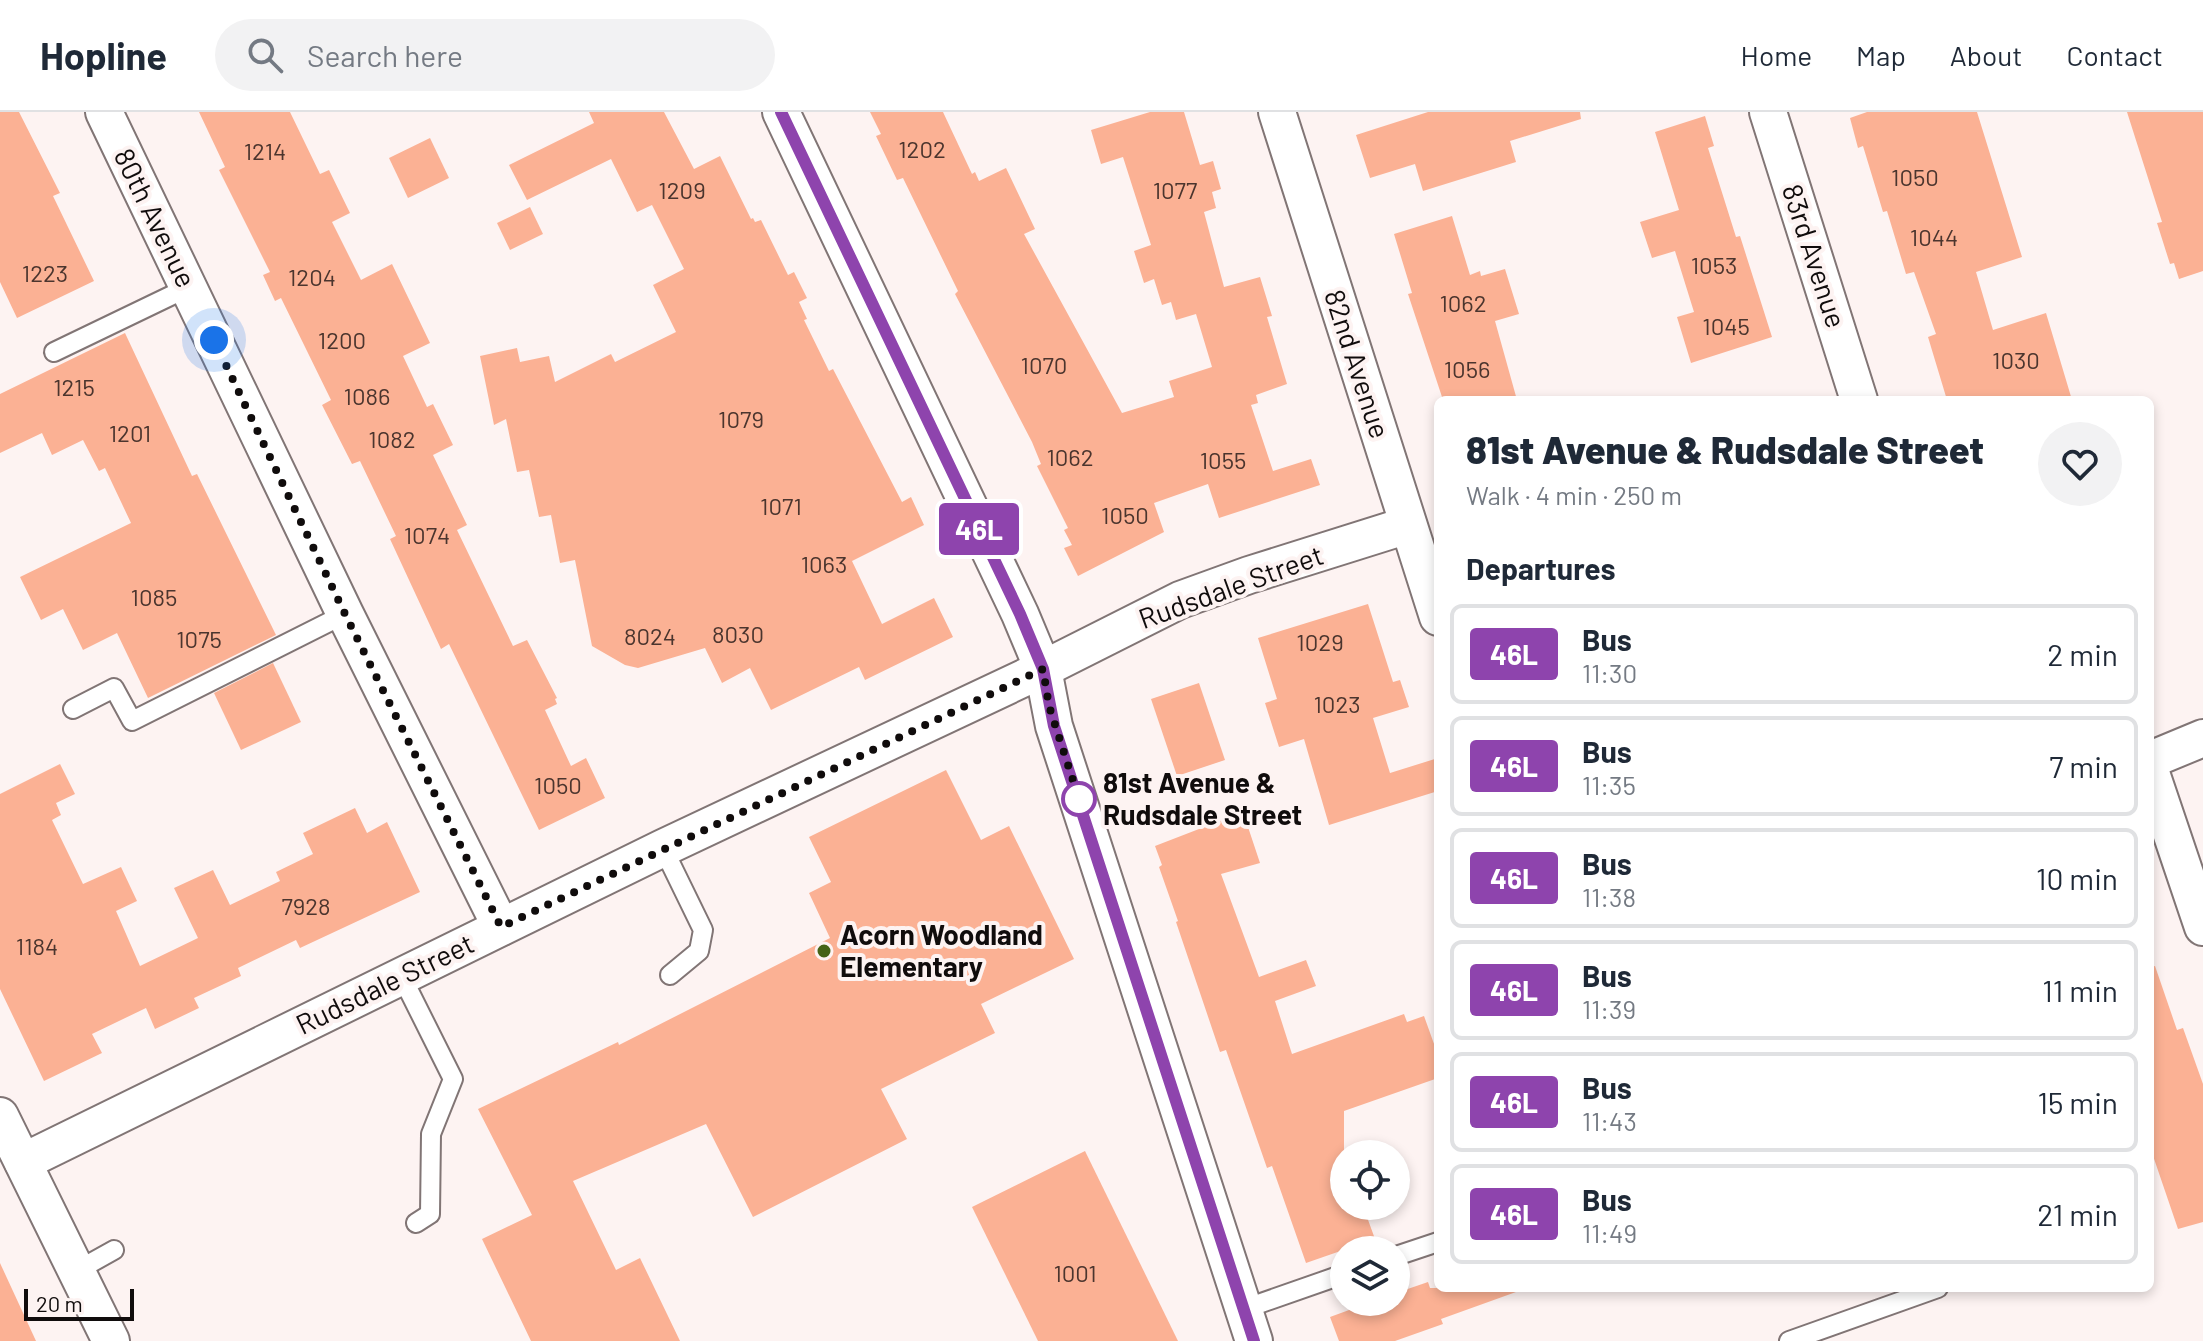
<!DOCTYPE html>
<meta charset="utf-8">
<style>
:root{--surface:#fff;--page:#f2f2f3;--text:#1f2937;--muted:#747a83;--line:#e0e1e3}
body{margin:0;font-family:Barlow,sans-serif;background:var(--page);color:var(--text);height:100vh;display:flex;flex-direction:column;font-size:30px;white-space:nowrap}
*{box-sizing:border-box;margin:0}
p{font-size:26px;color:var(--muted)}
.icon{flex:none;width:44px;height:44px;fill:none;stroke:currentColor;stroke-width:2;stroke-linecap:round;stroke-linejoin:round}
.map{position:relative;flex:1;overflow:hidden}
.drawer{position:absolute;left:1434px;top:284px;width:720px;height:896px;display:flex;flex-direction:column;background:var(--surface);border-radius:12px;box-shadow:0 4px 12px #0003}
.drawer>*{flex:none}
.badge{padding:0 16px;border-radius:6px;font-size:28px;line-height:52px}
.fabs{position:absolute;left:1330px;top:1028px;display:grid;gap:16px}
.fabs a{display:grid;place-items:center;width:80px;height:80px;border-radius:50%;background:var(--surface);box-shadow:0 4px 12px #0003;font-size:40px}
.scale{position:absolute;left:24px;bottom:20px;width:110px;box-sizing:border-box;padding-left:8px;border:4px solid #100c0c;border-top:0;font-size:22px;line-height:28px;white-space:nowrap;color:#100c0c;-webkit-text-stroke:6px #fdf3f2;paint-order:stroke}
.you{position:absolute;width:40px;height:40px;margin:-20px;border:6px solid #fff;border-radius:50%;background:#1a73e8;box-shadow:0 0 0 12px #1a73e833}
.map>.badge{position:absolute;translate:-50% -50%;box-shadow:0 0 0 4px #fff}
h2{padding:0 32px;font-size:30px;line-height:72px}
.round{display:grid;place-items:center;flex:none;width:84px;height:84px;border-radius:42px;background:var(--page)}
.head{display:flex;align-items:center;justify-content:space-between;height:136px;padding:0 32px}
h1{font-size:38px;font-weight:800;line-height:60px}
ul{padding:0;list-style:none}
li{display:flex;align-items:center;gap:24px;height:100px;margin:0 16px 12px;padding:0 16px;border:4px solid var(--line);border-radius:12px}
li div{flex:1}
li b{display:block;font-size:30px}
li em{font-style:normal}
li .badge{min-width:88px;font-weight:700;text-align:center}
header{display:flex;align-items:center;gap:48px;box-sizing:border-box;height:112px;padding:0 40px;background:var(--surface);border-bottom:2px solid var(--line)}
header strong{font-size:38px}
nav{display:flex;gap:44px;margin-inline-start:auto;font-size:28px}
.search{width:560px;height:72px;background:var(--page);display:flex;align-items:center;gap:20px;box-sizing:border-box;padding:0 28px;border-radius:44px;color:var(--muted);font-size:30px}
.map>svg:first-child{display:block}
</style>
<header>
<strong>Hopline</strong>
<div class="search"><svg class="icon" aria-label="search" viewBox="0 0 24 24"><circle cx="10" cy="10" r="6"/><path d="M15 15l6 6"/></svg>Search here</div>
<nav><a>Home</a><a>Map</a><a>About</a><a>Contact</a></nav>
</header>
<div class="map">
<svg width="2203" height="1229" viewBox="0 0 2203 1229">
<rect width="100%" height="100%" fill="#fdf3f2"/>
<g fill="#fbb194">
<polygon points="0,0 19,0 60,81 53,84 94,169 17,206 0,170"/>
<polygon points="199,0 290,0 320,62 329,58 350,101 332,110 361,168 392,152 430,231 403,244 427,295 433,292 453,333 433,343 467,413 457,418 513,534 527,528 557,586 555,587 557,592 545,598 571,654 586,646 605,686 539,718 449,532 441,537 390,427 396,424 360,349 352,352 322,293 331,288 281,186 275,189 263,163 270,160 219,58 225,55"/>
<polygon points="589,0 664,0 694,57 720,44 751,107 753,106 755,110 761,108 788,163 794,160 807,186 799,190 807,207 804,208 829,259 833,257 902,390 911,385 924,413 852,449 882,512 934,486 953,525 865,568 859,555 771,598 750,556 722,571 705,536 638,556 625,553 592,534 575,448 560,451 551,403 539,405 529,358 517,360 506,307 494,313 480,244 517,236 520,250 549,244 555,270 611,242 615,250 676,220 653,173 684,157 652,93 637,100 611,47 527,88 509,53 594,11"/>
<polygon points="870,0 943,0 972,62 975,60 979,69 1006,56 1035,117 1024,122 1122,301 1174,285 1169,269 1212,255 1196,202 1176,208 1171,190 1162,193 1154,167 1144,171 1134,139 1151,133 1123,45 1101,52 1091,18 1150,0 1184,0 1200,53 1213,49 1221,77 1212,80 1216,96 1204,100 1224,175 1260,165 1272,204 1267,205 1287,272 1256,283 1258,291 1251,293 1273,359 1311,347 1320,373 1219,406 1208,372 1154,391 1164,420 1078,464 1064,436 1072,433 1064,418 1068,416 1037,354 1041,352 1032,330 955,182 958,179 903,66 897,68 876,24 881,22"/>
<polygon points="1428,0 1580,0 1581,7 1510,29 1516,50 1423,79 1415,52 1370,66 1356,23"/>
<polygon points="1867,0 1977,0 2022,145 1976,160 1993,218 2046,201 2072,288 1947,288 1928,225 1936,222 1914,160 1906,162 1887,99 1883,100 1863,34 1858,36 1850,6"/>
<polygon points="2127,0 2203,0 2203,159 2179,167 2174,151 2170,152 2157,111 2162,110"/>
<polygon points="1705,4 1714,34 1708,36 1736,125 1740,124 1772,225 1691,251 1677,205 1694,200 1675,139 1652,146 1640,110 1679,98 1655,20"/>
<polygon points="430,26 449,66 408,86 389,46"/>
<polygon points="530,95 543,122 510,138 497,111"/>
<polygon points="1452,104 1470,163 1480,159 1481,164 1505,157 1519,202 1495,209 1517,288 1443,288 1408,182 1412,181 1394,122"/>
<polygon points="125,221 192,364 197,362 276,523 148,586 117,521 83,538 63,497 41,508 20,465 131,411 105,356 99,359 83,328 52,343 42,321 0,341 0,282"/>
<polygon points="1368,492 1393,570 1400,568 1409,595 1373,606 1390,661 1438,646 1438,679 1329,713 1304,627 1279,635 1265,591 1277,587 1258,526"/>
<polygon points="273,551 301,610 241,638 214,581"/>
<polygon points="1199,571 1225,648 1177,664 1151,587"/>
<polygon points="60,652 75,682 56,691 61,703 52,708 83,772 121,755 137,789 116,799 140,854 198,826 174,776 213,758 230,793 280,769 276,760 313,742 303,721 355,696 367,721 387,710 420,780 300,836 296,828 238,856 241,864 194,886 199,896 155,917 146,896 92,922 102,941 44,969 0,877 0,682"/>
<polygon points="946,658 981,728 1009,714 1074,847 981,892 995,921 881,977 907,1027 753,1105 706,1012 573,1069 616,1158 640,1146 680,1229 531,1229 482,1127 532,1103 478,997 618,930 619,933 830,826 809,781 831,770 809,725"/>
<polygon points="1243,700 1260,751 1221,762 1259,865 1306,848 1316,874 1275,889 1292,942 1404,902 1407,910 1424,904 1438,943 1438,966 1344,999 1344,1094 1363,1094 1375,1127 1306,1151 1272,1054 1267,1056 1226,938 1220,940 1176,810 1178,809 1159,755 1162,753 1155,734"/>
<polygon points="2155,854 2177,918 2183,916 2203,972 2203,1110 2178,1117 2150,1035 2150,855"/>
<polygon points="1085,1039 1178,1229 1038,1229 972,1095"/>
<polygon points="0,1151 36,1229 0,1229"/>
<polygon points="1428,1170 1430,1176 1515,1176 1516,1180 1441,1207 1443,1212 1395,1229 1339,1229 1330,1205 1371,1190 1396,1190 1396,1181"/>
</g>
<g fill="none" stroke-linecap="round" stroke-linejoin="round">
<g stroke="#817575" stroke-width="22">
<g id="lane">
<polyline points="54,240 189,175"/>
<polyline points="73,597 114,576 132,609 345,502"/>
<polyline points="663,736 703,818 699,839 670,863"/>
<polyline points="402,865 453,967 431,1022 430,1102 416,1111"/>
<polyline points="1396,1144 1438,1130"/>
<polyline points="78,1158 114,1138"/>
<polyline points="1244,1197 1344,1162"/>
<polyline points="1789,1229 1938,1176"/>
</g>
</g>
<g stroke="#817575" stroke-width="40">
<g id="street">
<polyline points="104,0 345,502 501,815"/>
<polyline points="781,0 1020,502 1043,557 1054,614 1254,1229"/>
<polyline points="1277,0 1438,505"/>
<polyline points="1768,0 1859,288"/>
<polyline points="2150,648 2203,626"/>
<polyline points="2150,658 2203,815"/>
<polyline points="0,1004 111,1229"/>
<polyline points="23,1050 663,736 1043,557 1180,488 1249,463 1408,413"/>
</g>
</g>
<use href="#lane" stroke="#fff" stroke-width="18"/>
<use href="#street" stroke="#fff" stroke-width="36"/>
</g>
<g fill="none" stroke-linecap="round" stroke-linejoin="round">
<g stroke="#fff" stroke-width="18">
<polyline id="line" points="781,0 1020,502 1043,557 1054,614 1254,1229"/>
</g>
<use href="#line" stroke="#8e44ad" stroke-width="12"/>
<polyline stroke="#100c0c" stroke-width="8" stroke-dasharray="0 14.4" points="214,228 345,502 501,815 1043,557 1049,594 1079,687"/>
</g>
<circle fill="#fff" stroke="#8e44ad" stroke-width="4" cx="1079" cy="687" r="16"/>
<circle fill="#456316" stroke="#fdf3f2" stroke-width="3" cx="824" cy="839" r="8"/>
<g text-anchor="middle" stroke-width="8" stroke-linejoin="round" paint-order="stroke">
<g font-size="24" fill="#4b352e">
<text x="922" y="46">1202</text>
<text x="265" y="48">1214</text>
<text x="1915" y="74">1050</text>
<text x="682" y="87">1209</text>
<text x="1175" y="87">1077</text>
<text x="1934" y="134">1044</text>
<text x="1714" y="162">1053</text>
<text x="45" y="170">1223</text>
<text x="312" y="174">1204</text>
<text x="1463" y="200">1062</text>
<text x="1726" y="223">1045</text>
<text x="342" y="237">1200</text>
<text x="2016" y="257">1030</text>
<text x="1044" y="262">1070</text>
<text x="1467" y="266">1056</text>
<text x="74" y="284">1215</text>
<text x="367" y="293">1086</text>
<text x="741" y="316">1079</text>
<text x="130" y="330">1201</text>
<text x="392" y="336">1082</text>
<text x="1070" y="354">1062</text>
<text x="1223" y="357">1055</text>
<text x="781" y="403">1071</text>
<text x="1125" y="412">1050</text>
<text x="427" y="432">1074</text>
<text x="824" y="461">1063</text>
<text x="154" y="494">1085</text>
<text x="738" y="531">8030</text>
<text x="650" y="533">8024</text>
<text x="199" y="536">1075</text>
<text x="1320" y="539">1029</text>
<text x="1337" y="601">1023</text>
<text x="558" y="682">1050</text>
<text x="306" y="803">7928</text>
<text x="37" y="843">1184</text>
<text x="1075" y="1170">1001</text>
</g>
<g font-size="28" fill="#100c0c" stroke="#fdf3f2">
<text transform="translate(155 106) rotate(64)" y="10">80th Avenue</text>
<text transform="translate(1814 144) rotate(72)" y="10">83rd Avenue</text>
<text transform="translate(1357 252) rotate(72)" y="10">82nd Avenue</text>
<text transform="translate(1231 475) rotate(-20)" y="10">Rudsdale Street</text>
<text transform="translate(385 872) rotate(-26)" y="10">Rudsdale Street</text>
</g>
<g font-size="28" font-weight="bold" fill="#100c0c" stroke="#fdf3f2" text-anchor="start">
<text x="1103" y="681">81st Avenue &amp;<tspan x="1103" dy="32">Rudsdale Street</tspan></text>
</g>
<g font-size="28" font-weight="bold" fill="#100c0c" stroke="#fdf3f2" text-anchor="start">
<text x="840" y="833">Acorn Woodland<tspan x="840" dy="32">Elementary</tspan></text>
</g>
</g>
</svg>
<div class="fabs">
<a><svg class="icon" aria-label="locate" viewBox="0 0 24 24"><circle cx="12" cy="12" r="6"/><path d="M12 2v4M12 18v4M2 12h4M18 12h4"/></svg></a>
<a><svg class="icon" aria-label="layers" viewBox="0 0 24 24"><path d="M12 4l9 5-9 5-9-5zM3 14l9 5 9-5"/></svg></a>
</div>
<div class="scale">20 m</div>
<div class="you" style="left:214px;top:228px"></div>
<b class="badge" style="left:979px;top:417px;background:#8e44ad;color:#fff">46L</b>
<section class="drawer">
<div class="head"><div><h1>81st Avenue &amp; Rudsdale Street</h1><p>Walk · 4 min · 250 m</p></div><a class="round"><svg class="icon" aria-label="heart" viewBox="0 0 24 24"><path d="M12 20l-8-8c-3-5 5-10 8-4 3-6 11-1 8 4z"/></svg></a></div>
<h2>Departures</h2>
<ul>
<li><span class="badge" style="background:#8e44ad;color:#fff">46L</span><div><b>Bus</b><p>11:30</p></div><em>2 min</em></li>
<li><span class="badge" style="background:#8e44ad;color:#fff">46L</span><div><b>Bus</b><p>11:35</p></div><em>7 min</em></li>
<li><span class="badge" style="background:#8e44ad;color:#fff">46L</span><div><b>Bus</b><p>11:38</p></div><em>10 min</em></li>
<li><span class="badge" style="background:#8e44ad;color:#fff">46L</span><div><b>Bus</b><p>11:39</p></div><em>11 min</em></li>
<li><span class="badge" style="background:#8e44ad;color:#fff">46L</span><div><b>Bus</b><p>11:43</p></div><em>15 min</em></li>
<li><span class="badge" style="background:#8e44ad;color:#fff">46L</span><div><b>Bus</b><p>11:49</p></div><em>21 min</em></li>
</ul>
</section>
</div>
